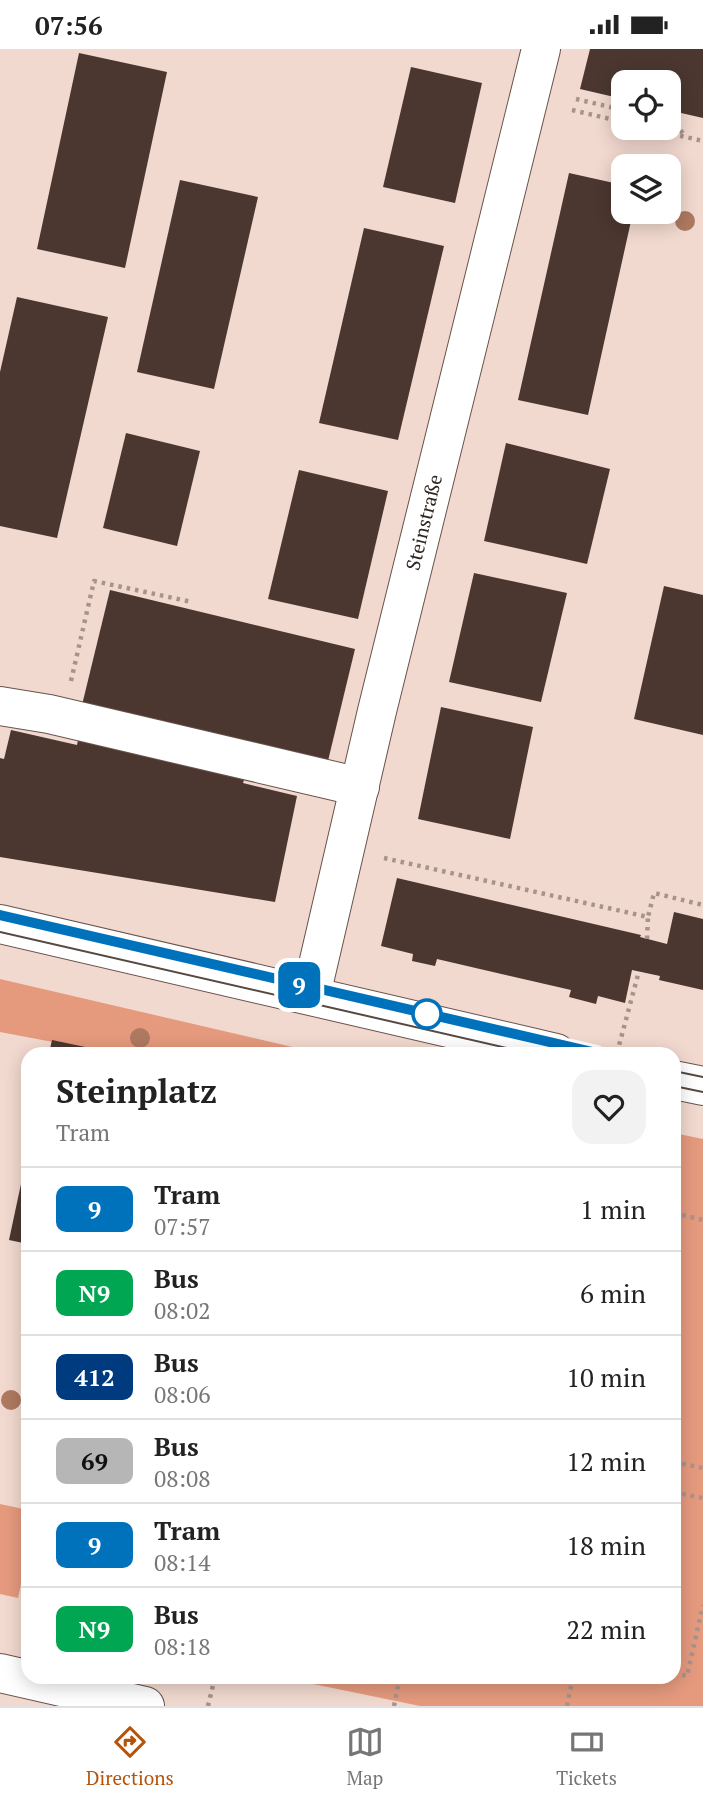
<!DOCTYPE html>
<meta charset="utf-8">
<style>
:root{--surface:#fff;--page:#f2f2f2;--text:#222;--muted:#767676;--line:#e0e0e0;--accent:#b45309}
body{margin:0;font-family:"PT Serif",serif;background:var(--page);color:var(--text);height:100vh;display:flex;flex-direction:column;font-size:26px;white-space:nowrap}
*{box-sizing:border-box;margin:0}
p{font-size:23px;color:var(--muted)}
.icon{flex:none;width:38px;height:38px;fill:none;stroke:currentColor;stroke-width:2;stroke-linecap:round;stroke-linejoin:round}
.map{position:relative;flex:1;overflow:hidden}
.panel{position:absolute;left:21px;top:998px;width:660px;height:637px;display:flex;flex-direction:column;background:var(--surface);border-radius:21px;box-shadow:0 4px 18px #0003}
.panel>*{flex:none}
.badge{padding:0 14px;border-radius:10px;font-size:24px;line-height:46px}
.buttons{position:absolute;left:611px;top:21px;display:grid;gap:14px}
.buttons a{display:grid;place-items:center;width:70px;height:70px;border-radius:14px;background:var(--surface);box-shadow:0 4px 18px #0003;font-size:35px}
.map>.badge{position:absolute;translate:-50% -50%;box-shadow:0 0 0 4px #fff}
.round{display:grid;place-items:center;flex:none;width:74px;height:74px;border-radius:21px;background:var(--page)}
.headline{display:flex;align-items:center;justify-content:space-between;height:119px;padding:0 35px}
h1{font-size:33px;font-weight:600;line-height:52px}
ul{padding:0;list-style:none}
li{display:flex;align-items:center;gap:21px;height:84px;padding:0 35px;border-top:2px solid var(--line)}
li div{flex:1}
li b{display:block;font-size:26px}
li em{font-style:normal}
li .badge{min-width:77px;font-weight:700;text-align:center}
.status{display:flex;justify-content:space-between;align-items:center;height:49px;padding:0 35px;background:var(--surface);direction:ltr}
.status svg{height:19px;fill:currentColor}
.tab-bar{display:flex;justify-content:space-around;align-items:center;height:98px;border-top:2px solid var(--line);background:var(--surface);font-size:19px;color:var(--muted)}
.tab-bar a{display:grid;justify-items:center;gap:4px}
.tab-bar .on{color:var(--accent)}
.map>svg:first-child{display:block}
</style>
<div class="status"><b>07:56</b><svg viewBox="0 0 49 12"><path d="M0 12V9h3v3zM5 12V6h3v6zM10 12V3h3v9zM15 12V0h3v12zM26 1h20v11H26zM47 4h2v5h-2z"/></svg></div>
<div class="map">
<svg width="703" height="1657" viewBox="0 0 703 1657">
<rect width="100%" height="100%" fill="#f2d9cf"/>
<g fill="#e59a7e">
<polygon points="0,930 318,1004 111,1004 0,983"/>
<polygon points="674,1084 703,1090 703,1657 420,1657 279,1628 674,1628"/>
<polygon points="0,1455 28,1461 28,1504 18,1549 0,1545"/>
</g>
<g fill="#4b3730">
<polygon points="590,0 703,0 703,69 668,61 668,33 623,33 623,50 580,40"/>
<polygon points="79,4 167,23 125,219 37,200"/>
<polygon points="411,18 482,34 455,154 383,138"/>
<polygon points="569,124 623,136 623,163 633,163 588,366 518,351"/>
<polygon points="180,131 258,148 214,340 137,323"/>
<polygon points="364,179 444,197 398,391 319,374"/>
<polygon points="17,248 108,268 57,489 0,477 0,323"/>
<polygon points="126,384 200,402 177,497 103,479"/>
<polygon points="506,394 610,420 587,515 484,492"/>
<polygon points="299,421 388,442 358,570 268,550"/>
<polygon points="474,524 567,544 541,653 449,633"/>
<polygon points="664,537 703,546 703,686 634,670"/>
<polygon points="110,541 355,600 327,716 82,656"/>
<polygon points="441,658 533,678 510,790 418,770"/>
<polygon points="11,681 77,696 80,681 248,718 243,734 297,747 275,853 0,808 0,709 4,710"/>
<polygon points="397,829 641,886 640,888 667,895 674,863 703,870 703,941 659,931 660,927 632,921 625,954 598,947 596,955 569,948 571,941 437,910 435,917 412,912 413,905 381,897"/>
<polygon points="52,991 109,1003 109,1004 49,1004"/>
<polygon points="27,1107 28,1107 28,1195 9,1191"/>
</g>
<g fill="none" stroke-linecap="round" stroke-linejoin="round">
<g stroke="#68534b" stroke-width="40">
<g id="minor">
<polyline points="0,657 49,665 360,738"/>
<polyline points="0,875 556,1004"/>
<path id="s1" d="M311,946L377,662L541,0"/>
<polyline points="674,1031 703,1037"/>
<polyline points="0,1624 145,1657"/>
</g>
</g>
<g stroke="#a6938c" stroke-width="4.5" stroke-dasharray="3.5 5" stroke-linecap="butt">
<polyline points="576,50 623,61"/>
<polyline points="572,61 623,73"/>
<polyline points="668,71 674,73 685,87"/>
<polyline points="647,79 703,92"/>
<polyline points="71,632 94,532 192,553"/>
<polyline points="384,809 648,868 654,844 703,856"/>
<polyline points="647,890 648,868"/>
<polyline points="617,1004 639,922"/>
<polyline points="674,1164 703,1171"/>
<polyline points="674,1413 703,1419"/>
<polyline points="674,1443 703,1449"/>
<polyline points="674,1624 687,1627 703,1556"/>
<polyline points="208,1657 215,1628"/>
<polyline points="394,1657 400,1628"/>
<polyline points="567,1657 573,1628"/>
</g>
<use href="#minor" stroke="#fff" stroke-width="38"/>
<g stroke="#564944" stroke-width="2">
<polyline points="0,866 597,1004"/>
<polyline points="0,883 529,1004"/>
<polyline points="674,1022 703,1028"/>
<polyline points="674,1037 703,1043"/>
</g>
</g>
<g fill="#ae7960">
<circle cx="685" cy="172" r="10"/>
<circle cx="140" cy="989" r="10"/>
<circle cx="11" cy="1351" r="10"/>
</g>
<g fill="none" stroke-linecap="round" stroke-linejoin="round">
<g stroke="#fff" stroke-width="16">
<polyline id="line" points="0,866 597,1004"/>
</g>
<use href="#line" stroke="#0072bc" stroke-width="10"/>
</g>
<circle fill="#fff" stroke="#0072bc" stroke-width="3.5" cx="427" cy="965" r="14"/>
<g text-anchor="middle" stroke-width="7" stroke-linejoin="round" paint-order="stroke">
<g font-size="19" fill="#2f2622" stroke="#fce7e0">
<text dy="7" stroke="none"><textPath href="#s1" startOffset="486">Steinstraße</textPath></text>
</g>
</g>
</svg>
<div class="buttons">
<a><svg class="icon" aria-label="locate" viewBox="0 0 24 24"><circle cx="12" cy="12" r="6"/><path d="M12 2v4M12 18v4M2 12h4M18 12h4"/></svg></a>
<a><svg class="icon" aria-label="layers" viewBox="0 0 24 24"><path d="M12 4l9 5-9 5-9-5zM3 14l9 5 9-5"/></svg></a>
</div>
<b class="badge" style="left:299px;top:936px;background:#0072bc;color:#fff">9</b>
<section class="panel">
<div class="headline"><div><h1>Steinplatz</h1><p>Tram</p></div><a class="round"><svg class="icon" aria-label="heart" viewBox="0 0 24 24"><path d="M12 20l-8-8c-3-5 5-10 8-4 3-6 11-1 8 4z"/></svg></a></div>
<ul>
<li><span class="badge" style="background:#0072bc;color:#fff">9</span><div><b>Tram</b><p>07:57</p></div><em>1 min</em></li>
<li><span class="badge" style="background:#00a651;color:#fff">N9</span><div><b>Bus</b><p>08:02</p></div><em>6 min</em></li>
<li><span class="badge" style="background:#003b80;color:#fff">412</span><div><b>Bus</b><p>08:06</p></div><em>10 min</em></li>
<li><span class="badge" style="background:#b7b6b6;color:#111">69</span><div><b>Bus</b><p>08:08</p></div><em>12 min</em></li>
<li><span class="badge" style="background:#0072bc;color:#fff">9</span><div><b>Tram</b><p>08:14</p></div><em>18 min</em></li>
<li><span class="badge" style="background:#00a651;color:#fff">N9</span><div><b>Bus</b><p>08:18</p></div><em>22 min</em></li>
</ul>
</section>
</div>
<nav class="tab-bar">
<a class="on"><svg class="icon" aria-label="directions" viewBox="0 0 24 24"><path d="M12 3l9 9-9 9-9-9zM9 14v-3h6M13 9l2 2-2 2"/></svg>Directions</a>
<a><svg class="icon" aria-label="map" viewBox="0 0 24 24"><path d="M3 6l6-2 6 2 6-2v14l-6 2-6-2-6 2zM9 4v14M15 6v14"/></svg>Map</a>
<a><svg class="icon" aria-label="tickets" viewBox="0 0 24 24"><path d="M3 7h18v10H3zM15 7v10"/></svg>Tickets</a>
</nav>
